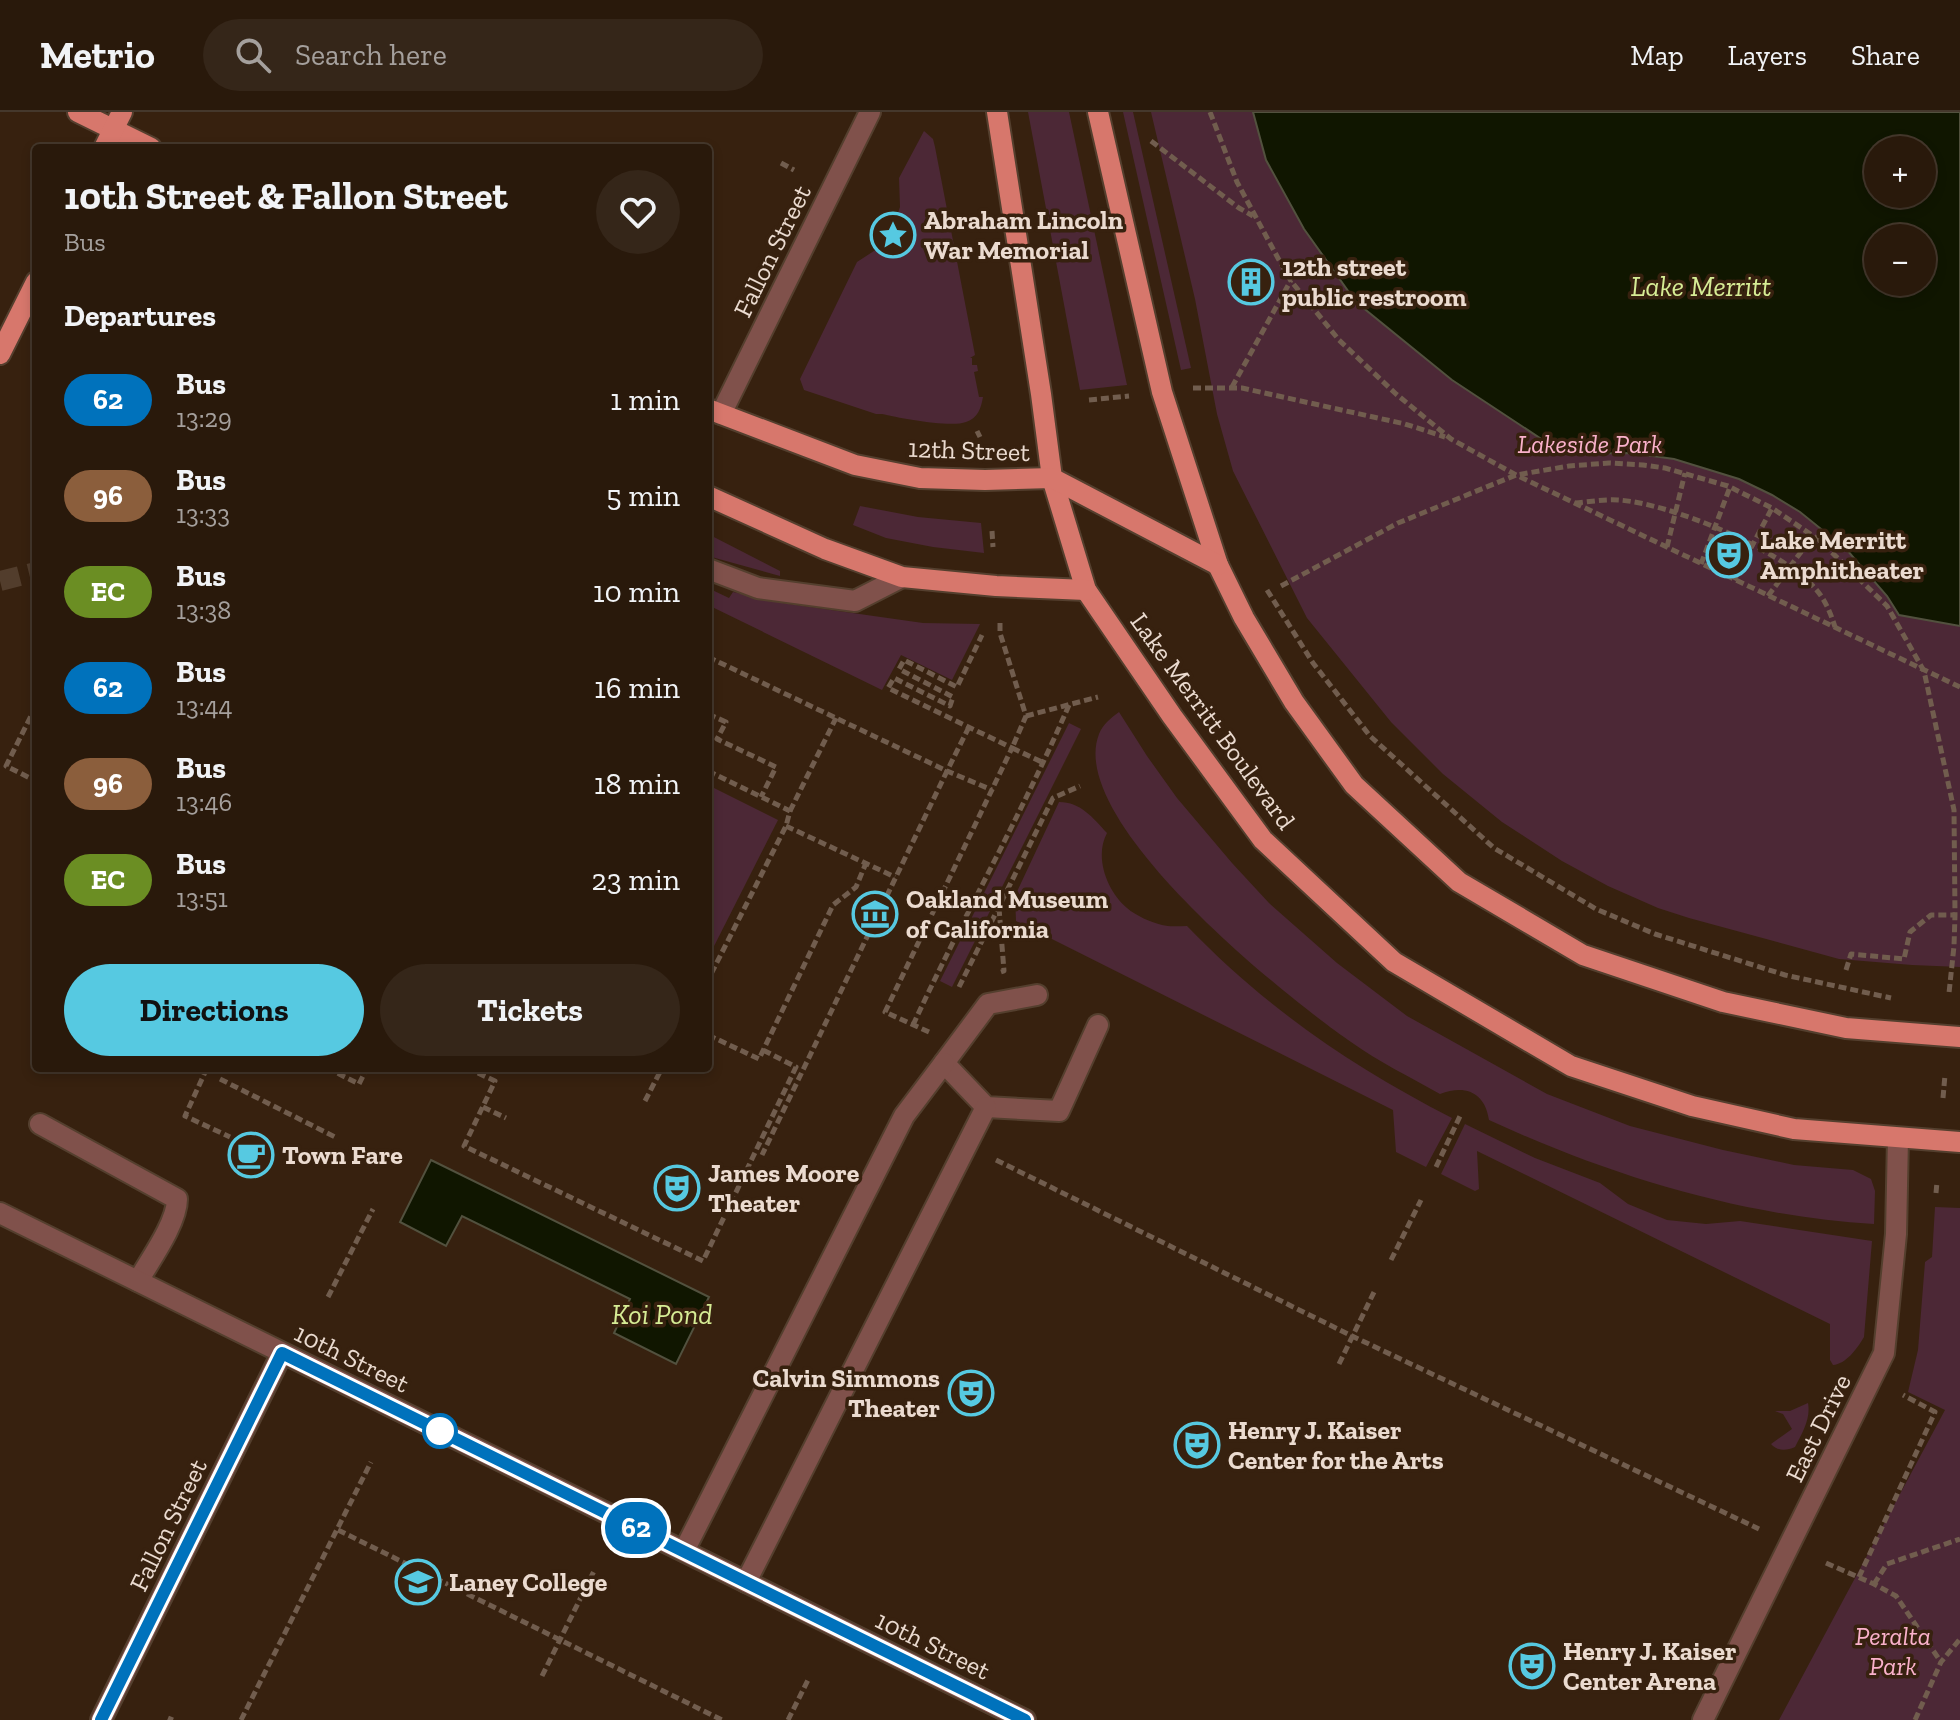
<!DOCTYPE html>
<meta charset="utf-8">
<style>
:root{--surface:#29190b;--page:#352619;--text:#f1f3f6;--muted:#a5a09d;--line:#45382c;--accent:#56c9e1}
body{margin:0;font-family:"Zilla Slab",serif;background:var(--page);color:var(--text);height:100vh;display:flex;flex-direction:column;font-size:30px;white-space:nowrap}
*{box-sizing:border-box;margin:0}
p{font-size:26px;color:var(--muted)}
.icon{flex:none;width:44px;height:44px;fill:none;stroke:currentColor;stroke-width:2;stroke-linecap:round;stroke-linejoin:round}
.map{position:relative;flex:1;overflow:hidden}
.sheet{position:absolute;left:32px;top:32px;width:680px;height:928px;display:flex;flex-direction:column;background:var(--surface);border-radius:8px;box-shadow:0 4px 12px #0003,0 0 0 2px var(--line)}
.sheet>*{flex:none}
.badge{padding:0 16px;border-radius:26px;font-size:28px;line-height:52px}
.tools{position:absolute;left:1864px;top:24px;display:grid;gap:16px}
.tools a{display:grid;place-items:center;width:72px;height:72px;border-radius:50%;background:var(--surface);box-shadow:0 4px 12px #0003,0 0 0 2px var(--line);font-size:40px}
.map>.badge{position:absolute;translate:-50% -50%;box-shadow:0 0 0 4px #fff}
h2{padding:0 32px;font-size:30px;line-height:72px}
.round{display:grid;place-items:center;flex:none;width:84px;height:84px;border-radius:42px;background:var(--page)}
.head{display:flex;align-items:center;justify-content:space-between;height:136px;padding:0 32px}
h1{font-size:38px;font-weight:700;line-height:60px}
.primary-button{display:flex;gap:16px;margin-top:auto;padding:16px 32px}
.primary-button a{flex:1;height:92px;border-radius:48px;background:var(--accent);color:#111;font-size:32px;font-weight:700;line-height:92px;text-align:center}
.primary-button a+a{background:var(--page);color:var(--text)}
ul{padding:0;list-style:none}
li{display:flex;align-items:center;gap:24px;height:96px;padding:0 32px}
li div{flex:1}
li b{display:block;font-size:30px}
li em{font-style:normal}
li .badge{min-width:88px;font-weight:700;text-align:center}
header{display:flex;align-items:center;gap:48px;box-sizing:border-box;height:112px;padding:0 40px;background:var(--surface);border-bottom:2px solid var(--line)}
header strong{font-size:38px}
nav{display:flex;gap:44px;margin-inline-start:auto;font-size:28px}
.search{width:560px;height:72px;background:var(--page);display:flex;align-items:center;gap:20px;box-sizing:border-box;padding:0 28px;border-radius:44px;color:var(--muted);font-size:30px}
.map>svg:first-child{display:block}
</style>
<header>
<strong>Metrio</strong>
<div class="search"><svg class="icon" aria-label="search" viewBox="0 0 24 24"><circle cx="10" cy="10" r="6"/><path d="M15 15l6 6"/></svg>Search here</div>
<nav><a>Map</a><a>Layers</a><a>Share</a></nav>
</header>
<div class="map">
<svg width="1960" height="1608" viewBox="0 0 1960 1608">
<rect width="100%" height="100%" fill="#37210f"/>
<g fill="#4c2836" fill-rule="evenodd">
<polygon points="1028,0 1069,0 1127,273 1080,278"/>
<polygon points="1123,0 1133,0 1191,256 1181,258"/>
<path d="M1151,0H1960V855L1912,853L1839,847L1689,806L1658,796L1608,774L1562,749L1502,710L1443,662L1391,610L1307,506L1233,359L1217,302L1195,187ZM1878,38H1922V82H1878ZM1878,126H1922V170H1878Z"/>
<path d="M924,19L933,27L935,35L975,243L970,246H972V253H977L978,259L974,260L979,285H983C981,296 978,306 966,310C951,316 899,306 882,302H876L804,278L800,267L857,150L877,137L892,119L900,95L899,66Z"/>
<polygon points="860,394 918,405 981,411 984,441 933,435 886,426 853,413"/>
<polygon points="708,422 780,459 780,464 708,444"/>
<polygon points="708,476 729,486 733,480 782,491 923,511 980,512 952,568 901,543 882,578 708,493"/>
<path d="M1119,600L1147,644L1177,686L1232,751L1269,791L1337,851L1407,904L1547,982L1630,1014L1723,1038L1794,1053L1853,1058L1871,1067L1875,1079L1874,1112C1741,1104 1610,1064 1489,1008C1485,980 1465,972 1440,982C1410,965 1379,950 1351,930C1287,886 1065,709 1099,622C1103,612 1111,606 1119,600Z"/>
<polygon points="1069,611 1081,617 952,875 940,869"/>
<polygon points="708,673 778,708 708,846"/>
<path d="M1059,690C1081,690 1093,706 1107,721C1094,745 1107,779 1127,796C1136,804 1151,810 1162,813C1169,815 1179,814 1187,814C1266,896 1351,954 1452,1006L1426,1055L1396,1040L1393,998L1016,809L1015,784Z"/>
<path d="M1465,1012L1535,1046L1600,1071L1628,1092L1667,1108L1706,1112L1740,1109L1872,1129L1864,1225C1857,1237 1846,1252 1833,1253L1830,1248V1212L1477,1039L1479,1077L1475,1079L1441,1062Z"/>
<polygon points="1935,1095 1960,1096 1960,1608 1779,1608 1945,1298 1908,1280 1918,1238 1925,1150 1932,1145"/>
<path d="M1808,1291C1811,1307 1802,1321 1795,1335C1786,1339 1777,1339 1771,1332L1792,1317L1783,1302L1775,1299H1790Z"/>
</g>
<g fill="#101600" stroke="#52513e" stroke-width="2" fill-rule="evenodd">
<path d="M1253,0H1960V514L1899,503L1887,484L1847,438L1800,400L1772,383L1739,367L1674,347L1631,341L1564,342L1452,268L1356,190L1304,117L1266,48ZM1878,38H1922V82H1878ZM1878,126H1922V170H1878Z"/>
<polygon points="431,1048 709,1185 676,1252 614,1221 630,1187 462,1104 446,1134 400,1110"/>
</g>
<g fill="none" stroke-linecap="round" stroke-linejoin="round">
<polyline stroke="#523d2c" stroke-width="20" stroke-dasharray="20 10" stroke-linecap="butt" points="0,469 36,460"/>
<g stroke="#543f2e" stroke-width="24">
<g id="minor">
<polyline points="721,302 870,0"/>
<polyline points="708,457 758,476 855,489 902,465"/>
<polyline points="1037,883 988,892 944,951 986,995 1059,999 1098,913"/>
<path d="M40,1012L177,1087C177,1111 150,1148 138,1169"/>
<polyline points="0,1101 1025,1608"/>
<polyline points="684,1439 904,1004 944,951"/>
<polyline points="746,1470 986,995"/>
<polyline points="101,1608 282,1241"/>
<polyline points="1703,1608 1884,1241 1896,1122 1898,1026"/>
</g>
</g>
<g stroke="#543f2e" stroke-width="24">
<g id="major">
<polyline points="78,0 151,36"/>
<polyline points="997,0 1041,282 1052,366 1086,478 1172,604 1263,728 1394,850 1571,954 1692,994 1794,1017 1960,1030"/>
<polyline points="1098,0 1162,280 1218,453 1244,506 1294,590 1354,673 1459,770 1583,843 1723,890 1846,916 1960,925"/>
<polyline points="104,36 122,0"/>
<polyline points="0,242 36,170"/>
<polyline points="708,297 855,353 920,366 985,368 1052,366 1218,453"/>
<polyline points="708,384 825,437 902,465 996,474 1086,478"/>
</g>
</g>
<g stroke="#715d4e" stroke-width="5" stroke-dasharray="8 4" stroke-linecap="butt">
<polyline points="1210,0 1237,70 1279,148 1291,169 1339,228 1396,282 1451,327 1516,363 1960,575"/>
<polyline points="1151,29 1239,96 1253,104"/>
<polyline points="781,51 794,58"/>
<polyline points="1232,275 1291,168"/>
<polyline points="1193,276 1242,276 1405,312 1445,325"/>
<polyline points="1089,288 1129,284"/>
<polyline points="977,319 980,325"/>
<path d="M1575,391C1589,390 1604,387 1618,388C1670,391 1776,436 1812,473C1824,485 1830,499 1835,515"/>
<polyline points="992,419 993,435"/>
<polyline points="1667,435 1685,361"/>
<polyline points="1701,452 1730,375"/>
<polyline points="1734,468 1772,396"/>
<polyline points="1281,474 1398,411 1516,363 1569,354 1609,351 1643,353 1665,356 1728,374 1772,396 1819,428 1887,494 1924,559 1954,698 1955,803 1954,834 1949,881"/>
<polyline points="1267,478 1313,551 1370,624 1494,736 1596,797 1655,822 1785,863 1891,886"/>
<polyline points="1768,484 1813,424"/>
<polyline points="1000,511 1000,521 1026,604 1012,636 1044,651"/>
<polyline points="708,545 947,659 762,1043"/>
<polyline points="36,594 6,654 36,669"/>
<polyline points="708,602 726,610 717,627 776,655 761,685"/>
<polyline points="1026,604 1098,585"/>
<polyline points="969,615 947,659 992,678"/>
<polyline points="708,659 790,699 786,714 708,868"/>
<polyline points="790,699 836,606"/>
<polyline points="786,714 895,765"/>
<polyline points="999,796 1004,859 1001,860"/>
<polyline points="1846,858 1851,842 1904,847 1910,820 1931,803 1955,803"/>
<polyline points="959,875 1053,686 1080,674"/>
<path d="M913,913C963,805 1022,702 1069,593"/>
<polyline points="929,920 885,900 1012,636 888,576 894,566 950,594 953,585 899,557 904,548 957,575 982,523"/>
<polyline points="708,923 759,947 833,793 856,775 866,751"/>
<polyline points="207,956 185,1004 230,1025"/>
<polyline points="327,956 359,972 367,956"/>
<polyline points="467,956 495,969 464,1034 703,1149 796,955 763,938"/>
<polyline points="220,967 337,1026"/>
<polyline points="1943,986 1945,963"/>
<polyline points="645,989 662,956"/>
<polyline points="483,995 506,1006"/>
<polyline points="996,1048 1352,1224 1759,1417"/>
<polyline points="1436,1055 1461,1002"/>
<polyline points="1936,1081 1937,1070"/>
<polyline points="1391,1148 1421,1088"/>
<polyline points="328,1185 373,1097"/>
<polyline points="1339,1252 1375,1178"/>
<polyline points="338,1418 722,1608"/>
<polyline points="1826,1451 1874,1472 1896,1484 1941,1550"/>
<polyline points="1859,1465 1935,1300 1903,1283"/>
<polyline points="1874,1472 1887,1452 1960,1427"/>
<polyline points="542,1564 594,1459"/>
<polyline points="168,1606 173,1608"/>
<polyline points="241,1608 371,1350"/>
<polyline points="788,1608 809,1566"/>
<polyline points="1915,1608 1941,1550 1960,1527"/>
</g>
<use href="#minor" stroke="#80514b" stroke-width="20"/>
<use href="#major" stroke="#d7776c" stroke-width="20"/>
</g>
<g fill="none" stroke-linecap="round" stroke-linejoin="round">
<g stroke="#fff" stroke-width="18">
<polyline id="line" points="101,1608 282,1241 1025,1608"/>
</g>
<use href="#line" stroke="#0072bc" stroke-width="12"/>
</g>
<defs>
<g id="sight-ring" transform="scale(2.3)"><circle r="9.5" fill="#37210f" stroke="#56c9e1" stroke-width="1.5"/><path d="M0-6L1.8-2.2L6-1.7L2.9 1.2L3.7 5.4L0 3.3L-3.7 5.4L-2.9 1.2L-6-1.7L-1.8-2.2Z" fill="#56c9e1"/></g>
<g id="building-ring" transform="scale(2.3)"><circle r="9.5" fill="#37210f" stroke="#56c9e1" stroke-width="1.5"/><path d="M-4-6H4V6H1V3H-1V6H-4ZM-2.5-4.3h1.7v1.8h-1.7ZM.8-4.3h1.7v1.8H.8ZM-2.5-1h1.7V.8h-1.7ZM.8-1h1.7V.8H.8Z" fill="#56c9e1"/></g>
<g id="theatre-ring" transform="scale(2.3)"><circle r="9.5" fill="#37210f" stroke="#56c9e1" stroke-width="1.5"/><path d="M-5-5.5Q0-4 5-5.5V0Q5 5 0 6Q-5 5-5 0ZM-3.3-2.5H-1v1.5H-3.3ZM1-2.5H3.3v1.5H1ZM-2.8 1Q0 5.5 2.8 1Z" fill="#56c9e1"/></g>
<g id="museum-ring" transform="scale(2.3)"><circle r="9.5" fill="#37210f" stroke="#56c9e1" stroke-width="1.5"/><path d="M0-6L6-3V-2H-6V-3ZM-5-1h2V3h-2ZM-1-1h2V3h-2ZM3-1h2V3H3ZM-6 4H6V6H-6Z" fill="#56c9e1"/></g>
<g id="cafe-ring" transform="scale(2.3)"><circle r="9.5" fill="#37210f" stroke="#56c9e1" stroke-width="1.5"/><path d="M-5.5-4.5H6V0H3Q3 3.5 0 3.5H-2.5Q-5.5 3.5-5.5 0ZM3-3.2v2h1.7v-2ZM-6 4.5H4V6H-6Z" fill="#56c9e1"/></g>
<g id="university-ring" transform="scale(2.3)"><circle r="9.5" fill="#37210f" stroke="#56c9e1" stroke-width="1.5"/><path d="M0-5L7-2L0 1L-7-2ZM-4 1L0 2.5L4 1V4Q0 6-4 4Z" fill="#56c9e1"/></g>
</defs>
<g fill-rule="evenodd">
<use href="#sight-ring" x="893" y="123"/>
<use href="#building-ring" x="1251" y="170"/>
<use href="#theatre-ring" x="1729" y="443"/>
<use href="#museum-ring" x="875" y="802"/>
<use href="#cafe-ring" x="251" y="1043"/>
<use href="#theatre-ring" x="677" y="1076"/>
<use href="#theatre-ring" x="971" y="1281"/>
<use href="#theatre-ring" x="1197" y="1333"/>
<use href="#university-ring" x="418" y="1470"/>
<use href="#theatre-ring" x="1532" y="1554"/>
</g>
<circle fill="#fff" stroke="#0072bc" stroke-width="4" cx="440" cy="1319" r="16"/>
<g text-anchor="middle" stroke-width="7" stroke-linejoin="round" paint-order="stroke">
<g font-size="26" font-weight="bold" fill="#ebdbd0" stroke="#37210f" text-anchor="start">
<text x="924" y="117">Abraham Lincoln<tspan x="924" dy="30">War Memorial</tspan></text>
<text x="1282" y="164">12th street<tspan x="1282" dy="30">public restroom</tspan></text>
<text x="1760" y="437">Lake Merritt<tspan x="1760" dy="30">Amphitheater</tspan></text>
<text x="906" y="796">Oakland Museum<tspan x="906" dy="30">of California</tspan></text>
<text x="282" y="1052">Town Fare</text>
<text x="708" y="1070">James Moore<tspan x="708" dy="30">Theater</tspan></text>
<text x="940" y="1275" text-anchor="end">Calvin Simmons<tspan x="940" dy="30">Theater</tspan></text>
<text x="1228" y="1327">Henry J. Kaiser<tspan x="1228" dy="30">Center for the Arts</tspan></text>
<text x="449" y="1479">Laney College</text>
<text x="1563" y="1548">Henry J. Kaiser<tspan x="1563" dy="30">Center Arena</tspan></text>
</g>
<g font-size="26" fill="#ebdbd0" stroke="#37210f">
<text transform="translate(772 139) rotate(-64)" y="9">Fallon Street</text>
<text transform="translate(969 338) rotate(2)" y="9">12th Street</text>
<text transform="translate(1213 609) rotate(54)" y="9">Lake Merritt Boulevard</text>
<text transform="translate(352 1246) rotate(26)" y="9">10th Street</text>
<text transform="translate(1818 1316) rotate(-64)" y="9">East Drive</text>
<text transform="translate(168 1413) rotate(-64)" y="9">Fallon Street</text>
<text transform="translate(933 1533) rotate(26)" y="9">10th Street</text>
</g>
<g font-size="26" font-style="italic" fill="#fab1cb" stroke="#37210f">
<text x="1590" y="341">Lakeside Park</text>
<text x="1893" y="1533">Peralta<tspan x="1893" dy="30">Park</tspan></text>
</g>
<g font-size="28" font-style="italic" fill="#d6ec95" stroke="#37210f">
<text x="1701" y="184">Lake Merritt</text>
<text x="662" y="1212">Koi Pond</text>
</g>
</g>
</svg>
<div class="tools">
<a>+</a>
<a>−</a>
</div>
<b class="badge" style="left:636px;top:1416px;background:#0072bc;color:#fff">62</b>
<section class="sheet">
<div class="head"><div><h1>10th Street &amp; Fallon Street</h1><p>Bus</p></div><a class="round"><svg class="icon" aria-label="heart" viewBox="0 0 24 24"><path d="M12 20l-8-8c-3-5 5-10 8-4 3-6 11-1 8 4z"/></svg></a></div>
<h2>Departures</h2>
<ul>
<li><span class="badge" style="background:#0072bc;color:#fff">62</span><div><b>Bus</b><p>13:29</p></div><em>1 min</em></li>
<li><span class="badge" style="background:#8b5e3c;color:#fff">96</span><div><b>Bus</b><p>13:33</p></div><em>5 min</em></li>
<li><span class="badge" style="background:#6b8e23;color:#fff">EC</span><div><b>Bus</b><p>13:38</p></div><em>10 min</em></li>
<li><span class="badge" style="background:#0072bc;color:#fff">62</span><div><b>Bus</b><p>13:44</p></div><em>16 min</em></li>
<li><span class="badge" style="background:#8b5e3c;color:#fff">96</span><div><b>Bus</b><p>13:46</p></div><em>18 min</em></li>
<li><span class="badge" style="background:#6b8e23;color:#fff">EC</span><div><b>Bus</b><p>13:51</p></div><em>23 min</em></li>
</ul>
<div class="primary-button"><a>Directions</a><a>Tickets</a></div>
</section>
</div>
